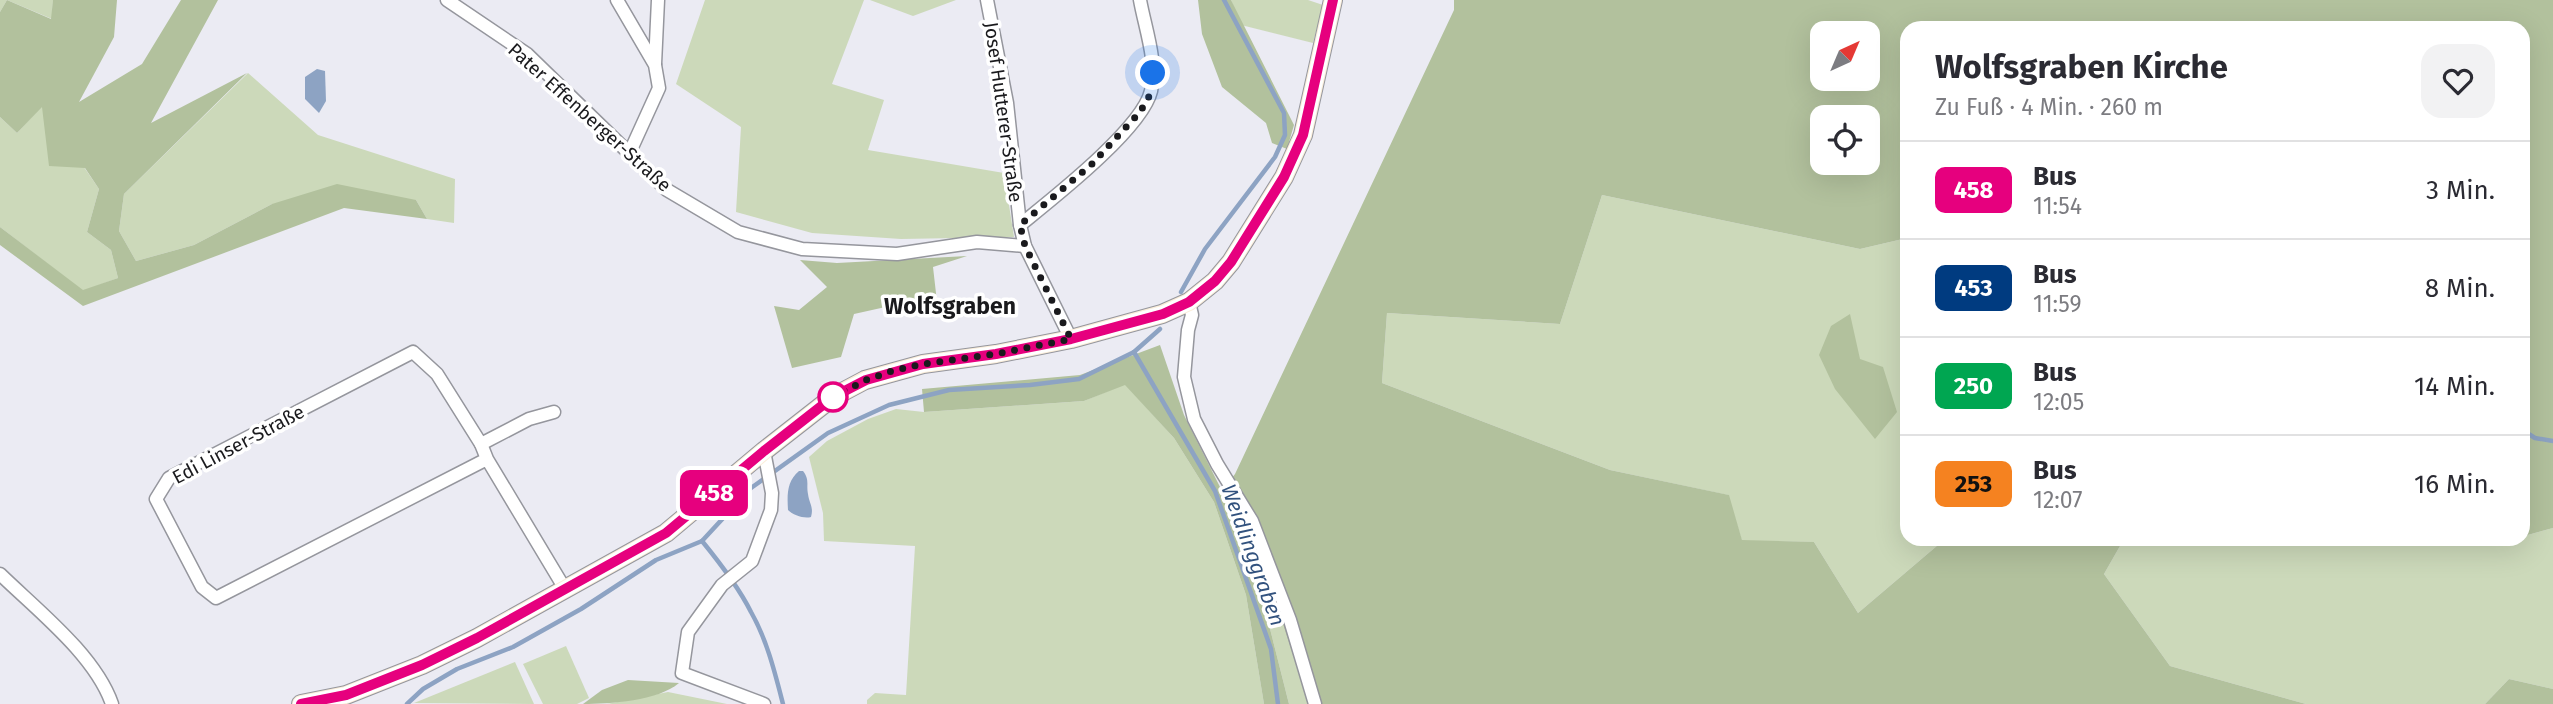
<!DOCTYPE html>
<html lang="de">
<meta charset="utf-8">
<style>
:root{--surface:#fff;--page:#f2f2f3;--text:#2b2b33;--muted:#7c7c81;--line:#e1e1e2}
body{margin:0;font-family:"Fira Sans",sans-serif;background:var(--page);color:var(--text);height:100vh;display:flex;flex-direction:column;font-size:26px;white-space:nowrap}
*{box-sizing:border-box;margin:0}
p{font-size:23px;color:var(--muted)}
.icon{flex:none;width:38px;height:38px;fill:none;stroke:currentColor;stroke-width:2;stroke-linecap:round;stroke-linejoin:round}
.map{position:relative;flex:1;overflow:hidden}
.sheet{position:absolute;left:1900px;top:21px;width:630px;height:525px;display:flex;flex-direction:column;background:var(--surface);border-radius:21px;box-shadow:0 7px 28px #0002}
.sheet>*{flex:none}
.badge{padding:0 14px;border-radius:10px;font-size:24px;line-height:46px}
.needle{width:46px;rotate:44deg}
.fabs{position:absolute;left:1810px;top:21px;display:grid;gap:14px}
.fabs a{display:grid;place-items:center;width:70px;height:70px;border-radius:14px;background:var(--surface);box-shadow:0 7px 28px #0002;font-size:35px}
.you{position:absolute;width:35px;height:35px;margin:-18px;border:5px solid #fff;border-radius:50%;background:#1a73e8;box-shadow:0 0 0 10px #1a73e833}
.map>.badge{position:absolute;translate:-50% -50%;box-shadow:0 0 0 4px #fff}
.round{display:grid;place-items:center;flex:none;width:74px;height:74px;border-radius:21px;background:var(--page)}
.head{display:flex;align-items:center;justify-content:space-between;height:119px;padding:0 35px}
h1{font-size:33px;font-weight:700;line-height:52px}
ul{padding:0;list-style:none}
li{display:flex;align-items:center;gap:21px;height:98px;padding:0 35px;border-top:2px solid var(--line)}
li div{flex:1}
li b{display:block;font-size:26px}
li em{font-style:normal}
li .badge{min-width:77px;font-weight:700;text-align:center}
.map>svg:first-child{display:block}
</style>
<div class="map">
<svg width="2553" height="704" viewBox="0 0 2553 704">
<rect width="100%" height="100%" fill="#ebebf3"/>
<g fill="#ccd9ba">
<polygon points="0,0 53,0 52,19 7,0 0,12"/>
<polygon points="705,0 864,0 832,84 884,100 868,150 1004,173 1014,237 901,239 812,233 736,212 741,127 676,84"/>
<polygon points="870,0 956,0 913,16"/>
<polygon points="1231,0 1308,0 1323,5 1313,43 1241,25"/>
<polygon points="248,73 318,135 455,179 454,223 427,219 416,200 272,204 194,245 136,261 119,231 124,194"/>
<polygon points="42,106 99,189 87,232 111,250 118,278 83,291 0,227 0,117 17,133"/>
<polygon points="1602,195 1860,249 1907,238 1908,539 1945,539 1858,613 1814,542 1742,541 1728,495 1610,470 1382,383 1387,313 1560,324"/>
<polygon points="1125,384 1174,438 1214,502 1246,595 1264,704 867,704 867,700 875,693 906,695 915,546 824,541 823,513 809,457 827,441 868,419 896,409 924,412 1084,401"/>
<polygon points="2553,528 2553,689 2509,679 2485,704 2306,704 2170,666 2104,574 2124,539 2502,539 2503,541 2524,539 2524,536"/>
<polygon points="1276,598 1309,704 1289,704 1264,605"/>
<polygon points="566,646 589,698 577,704 543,704 523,664"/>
<polygon points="515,662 534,704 414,703"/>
<polygon points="668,692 727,704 607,704"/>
</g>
<g fill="#b2c19d" fill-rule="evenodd">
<polygon points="7,0 51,19 53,0 117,0 114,37 79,102 142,64 181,0 218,0 151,123 247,73 124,194 119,231 136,261 194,245 272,204 337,184 416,200 427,219 344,208 83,306 0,245 0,227 83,290 118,278 111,250 87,232 99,189 85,168 49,166 42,107 17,133 0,117 0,12"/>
<polygon points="1198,0 1231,0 1294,125 1287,149 1272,143 1266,123 1222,87 1202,34"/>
<path d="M1454,0H2553V528L2524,536V28H1908L1907,238L1860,249L1602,195L1560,324L1387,313L1382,383L1610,470L1729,495L1742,540L1814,542L1858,613L1945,539H2124L2104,574L2170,666L2306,704H1309L1275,599L1264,605L1289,704H1264L1246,595L1214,502L1174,438L1125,385L1084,401L924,412L922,389L1080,375L1160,345L1184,415L1222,491L1235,474L1454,10ZM1822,33H1867V79H1822ZM1822,117H1867V163H1822Z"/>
<polygon points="967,256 933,267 937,302 929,313 890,306 854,314 841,357 792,368 774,306 799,310 827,287 800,260 837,263"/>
<polygon points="1850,314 1860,359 1883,367 1897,412 1875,439 1835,389 1819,355 1831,326"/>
<polygon points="2509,679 2553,689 2553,704 2485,704"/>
<path d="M628,680L679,683C658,701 610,704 583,704L602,690Z"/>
</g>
<g fill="#8da3c3">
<polygon points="317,69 325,71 326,101 319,113 305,99 305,77"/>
<path d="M799,471H803C810,480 806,484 808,494C809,503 814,507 811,517C804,519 793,515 788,510C787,494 787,481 799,471Z"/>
</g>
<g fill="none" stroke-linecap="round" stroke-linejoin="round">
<g stroke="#8da3c3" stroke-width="4.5">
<polyline points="1181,292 1205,249 1275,157 1285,135 1284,113 1224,0"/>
<polyline points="1134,352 1215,491 1271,649 1278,704"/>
<polyline points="2524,431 2535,438 2553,441"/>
<path d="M702,541C720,563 738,586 751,612C767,640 775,673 783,704"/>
<polyline points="407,704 423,689 457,669 513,647 581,609 656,560 702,541 751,488 828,433 889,405 949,390 1030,385 1079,379 1134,352 1160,329"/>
</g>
<g stroke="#95969d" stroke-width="15">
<g id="street">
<polyline points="447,0 527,54 667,190 738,232 802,249 897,254 977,242 1025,246"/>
<polyline points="617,0 655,65 659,88 629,154"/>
<polyline points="987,0 1007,103 1020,225 1025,246 1071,339"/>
<polyline points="655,64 658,0"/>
<path d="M1020,225C1052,199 1142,129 1151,91C1158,63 1145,28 1140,0"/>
<polyline points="1189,302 1192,315 1188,330 1184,377 1194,419 1217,464 1252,521 1290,620 1315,704"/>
<polyline points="481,444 529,419 554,412"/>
<polyline points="487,459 216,598 202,587 156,499 169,478 413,352 437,374 481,444 487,459 565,589"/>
<path d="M0,574C37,610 95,655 112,704"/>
<polyline points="764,704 682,673 688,632 722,585 752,561 771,510 772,493 764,451"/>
</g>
</g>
<g stroke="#95969d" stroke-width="20">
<polyline id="secondary" points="301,704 346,695 422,665 477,638 666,533 764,451 833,397 865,380 923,364 996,354 1071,339 1162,314 1189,302 1215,281 1231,262 1284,177 1303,135 1333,0"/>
</g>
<use href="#street" stroke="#fff" stroke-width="12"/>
<use href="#secondary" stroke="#fbeeda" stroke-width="18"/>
</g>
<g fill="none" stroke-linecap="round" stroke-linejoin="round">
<g stroke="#fff" stroke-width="16">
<polyline id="line" points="301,704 346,695 422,665 477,638 666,533 764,451 833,397 866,380 923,364 996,354 1071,339 1163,314 1189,302 1215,281 1231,262 1284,177 1303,135 1333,0"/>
</g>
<use href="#line" stroke="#e6007e" stroke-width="10"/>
<polyline stroke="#1a1a1d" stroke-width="7" stroke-dasharray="0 12.6" points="833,397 866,380 892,371 923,364 996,354 1071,339 1025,246 1020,225 1092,164 1140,112 1151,93 1153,73"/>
</g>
<circle fill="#fff" stroke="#e6007e" stroke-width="3.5" cx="833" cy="397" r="14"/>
<g text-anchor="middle" stroke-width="7" stroke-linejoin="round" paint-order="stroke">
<g font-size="19" fill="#1a1a1d" stroke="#fff">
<text transform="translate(1004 112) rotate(82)" y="7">Josef Hutterer-Straße</text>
<text transform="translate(590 117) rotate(42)" y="7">Pater Effenberger-Straße</text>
<text transform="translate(238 444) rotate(-28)" y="7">Edi Linser-Straße</text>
</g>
<g font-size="21" font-style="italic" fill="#32527e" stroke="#fff">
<text transform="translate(1253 555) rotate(70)" y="7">Weidlinggraben</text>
</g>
<g font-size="23" font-weight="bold" fill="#1a1a1d" stroke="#fff">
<text x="950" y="314">Wolfsgraben</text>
</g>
</g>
</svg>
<div class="fabs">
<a><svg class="needle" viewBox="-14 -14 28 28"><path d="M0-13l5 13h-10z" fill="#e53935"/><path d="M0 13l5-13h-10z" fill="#7c7c81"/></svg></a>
<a><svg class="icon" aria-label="locate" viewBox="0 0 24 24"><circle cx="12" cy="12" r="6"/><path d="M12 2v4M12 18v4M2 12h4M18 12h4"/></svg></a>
</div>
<div class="you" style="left:1153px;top:73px"></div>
<b class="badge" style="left:714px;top:493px;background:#e6007e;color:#fff">458</b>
<section class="sheet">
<div class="head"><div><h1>Wolfsgraben Kirche</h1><p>Zu Fuß · 4 Min. · 260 m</p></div><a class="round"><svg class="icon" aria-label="heart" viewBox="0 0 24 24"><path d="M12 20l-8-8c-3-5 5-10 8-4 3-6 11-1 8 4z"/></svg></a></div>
<ul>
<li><span class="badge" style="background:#e6007e;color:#fff">458</span><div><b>Bus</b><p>11:54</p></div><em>3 Min.</em></li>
<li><span class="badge" style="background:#003b80;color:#fff">453</span><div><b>Bus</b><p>11:59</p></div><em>8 Min.</em></li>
<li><span class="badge" style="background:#00a651;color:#fff">250</span><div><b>Bus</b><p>12:05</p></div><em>14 Min.</em></li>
<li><span class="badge" style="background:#f58220;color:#111">253</span><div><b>Bus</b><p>12:07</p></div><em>16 Min.</em></li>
</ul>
</section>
</div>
